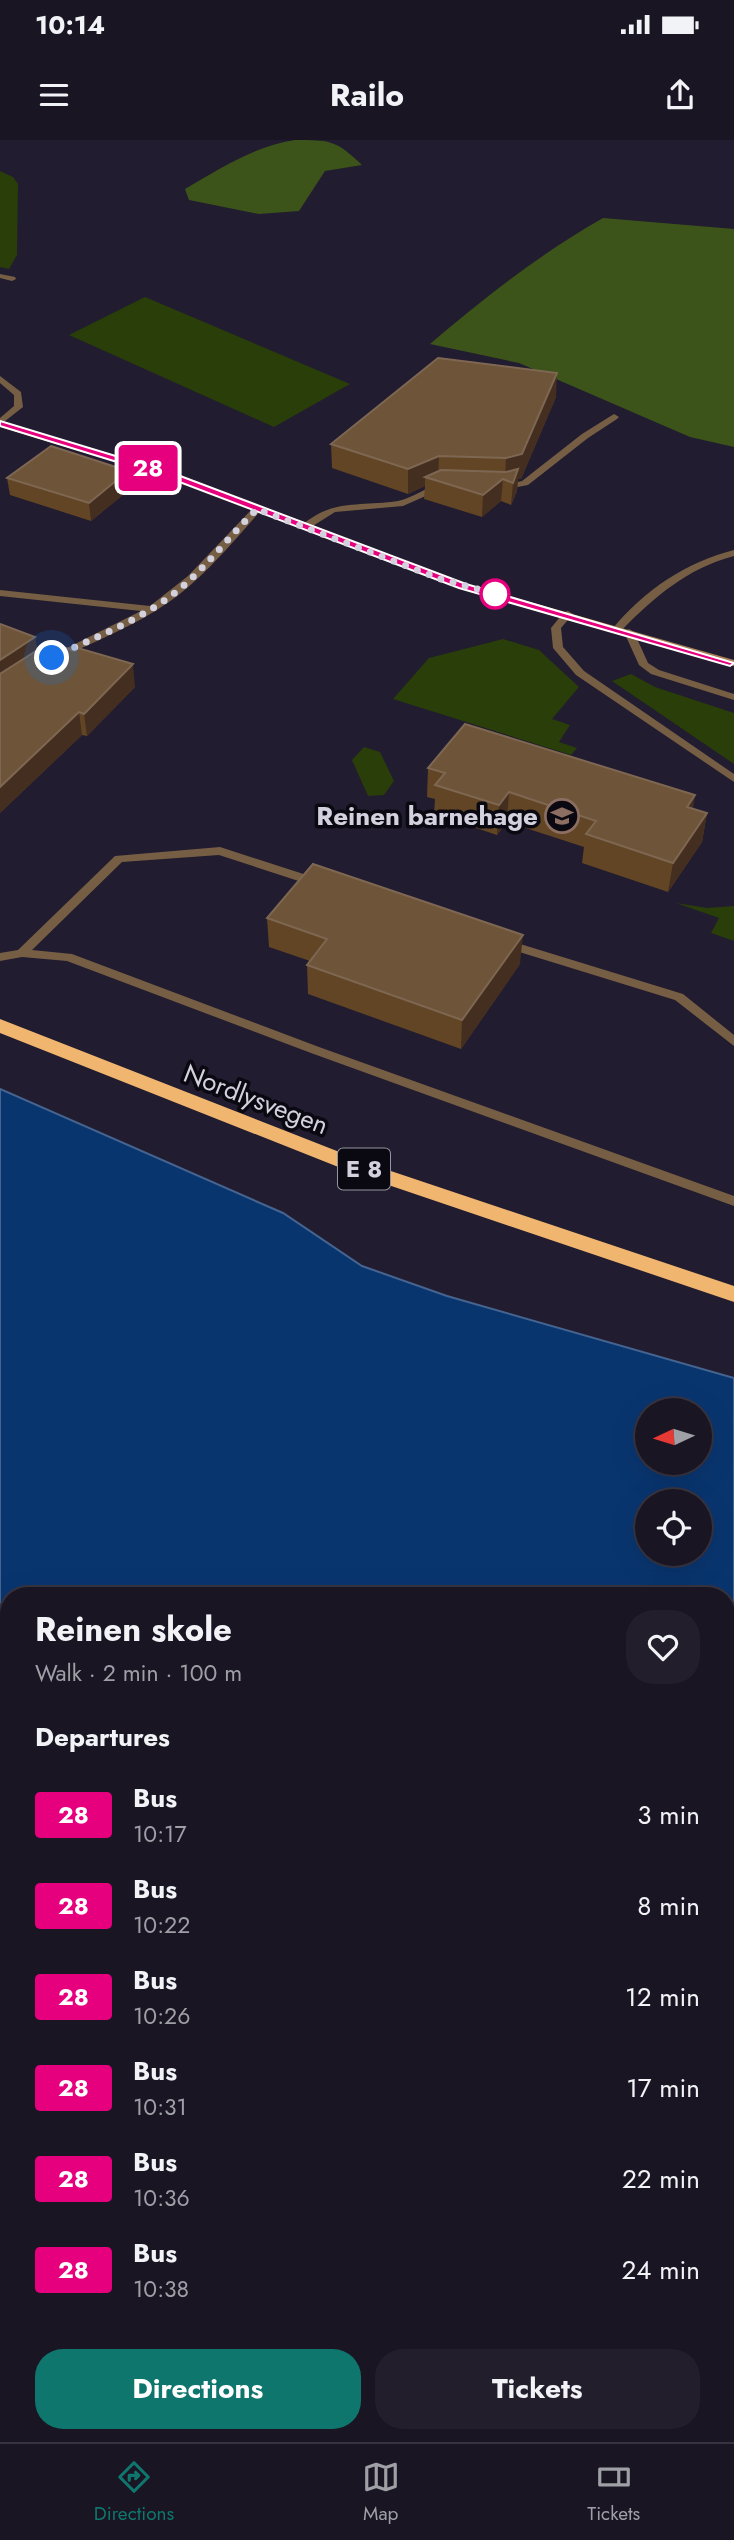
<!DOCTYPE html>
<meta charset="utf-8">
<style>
:root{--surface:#191523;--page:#221e2b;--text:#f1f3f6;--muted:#9f9fa6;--line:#373441;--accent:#0f766e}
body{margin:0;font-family:Jost,sans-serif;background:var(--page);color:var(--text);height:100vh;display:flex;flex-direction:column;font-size:26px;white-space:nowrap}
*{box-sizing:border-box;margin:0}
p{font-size:23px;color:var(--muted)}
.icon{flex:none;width:38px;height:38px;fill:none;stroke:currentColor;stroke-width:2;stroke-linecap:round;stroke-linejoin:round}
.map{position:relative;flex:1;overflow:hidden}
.side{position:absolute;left:0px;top:1447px;width:735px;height:856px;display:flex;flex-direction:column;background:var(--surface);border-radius:28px 28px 0 0;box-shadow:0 7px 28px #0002,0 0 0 2px var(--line)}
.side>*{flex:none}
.badge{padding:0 14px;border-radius:5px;font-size:24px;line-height:46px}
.needle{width:46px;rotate:266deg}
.fabs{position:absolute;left:635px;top:1258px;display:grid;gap:14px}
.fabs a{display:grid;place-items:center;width:77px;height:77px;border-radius:50%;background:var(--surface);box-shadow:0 7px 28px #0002,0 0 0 2px var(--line);font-size:35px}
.you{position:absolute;width:35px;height:35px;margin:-18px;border:5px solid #fff;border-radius:50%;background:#1a73e8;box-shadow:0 0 0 10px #1a73e833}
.map>.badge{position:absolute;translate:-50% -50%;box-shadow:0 0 0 4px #fff}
h2{padding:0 35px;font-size:26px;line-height:63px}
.round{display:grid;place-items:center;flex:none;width:74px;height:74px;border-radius:28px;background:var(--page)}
.overview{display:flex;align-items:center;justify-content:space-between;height:119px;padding:0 35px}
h1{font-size:33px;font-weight:700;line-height:52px}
.cta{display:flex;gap:14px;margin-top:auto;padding:14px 35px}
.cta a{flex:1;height:80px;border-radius:28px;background:var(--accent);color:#fff;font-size:28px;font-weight:700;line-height:80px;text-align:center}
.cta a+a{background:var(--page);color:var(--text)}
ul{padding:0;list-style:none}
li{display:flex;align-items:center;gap:21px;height:91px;padding:0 35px}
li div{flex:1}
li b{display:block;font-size:26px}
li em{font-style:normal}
li .badge{min-width:77px;font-weight:700;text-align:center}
.status{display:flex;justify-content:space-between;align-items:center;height:49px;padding:0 35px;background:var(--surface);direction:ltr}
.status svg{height:19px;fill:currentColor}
header{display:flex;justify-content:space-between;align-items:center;height:91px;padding:0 35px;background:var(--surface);font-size:32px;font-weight:700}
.dock{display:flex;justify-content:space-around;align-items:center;height:98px;border-top:2px solid var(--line);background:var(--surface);font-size:19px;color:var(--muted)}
.dock a{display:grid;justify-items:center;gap:4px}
.dock .current{color:var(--accent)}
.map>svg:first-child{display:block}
</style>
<div class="status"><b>10:14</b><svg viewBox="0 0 49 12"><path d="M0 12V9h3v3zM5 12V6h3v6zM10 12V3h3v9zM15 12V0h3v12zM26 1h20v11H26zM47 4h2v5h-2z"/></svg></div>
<header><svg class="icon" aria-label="menu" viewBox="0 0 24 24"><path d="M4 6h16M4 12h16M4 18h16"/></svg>Railo<svg class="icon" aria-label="share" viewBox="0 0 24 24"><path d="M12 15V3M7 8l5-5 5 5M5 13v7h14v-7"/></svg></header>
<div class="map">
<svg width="734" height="2302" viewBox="0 0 734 2302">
<rect width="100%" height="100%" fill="#211c2f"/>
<g fill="#293e09">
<polygon points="0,31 13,37 18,44 17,115 9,129 0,127"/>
<polygon points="145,157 350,244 274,287 69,195"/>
<polygon points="503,499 539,510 579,547 552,579 570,585 559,602 577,608 571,615 393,559 429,518"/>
<polygon points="631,534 655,547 734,573 734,624 612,541"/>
<polygon points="364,607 380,612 394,641 384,655 368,656 352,620"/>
<polygon points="676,763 707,768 734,766 734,801 711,793 719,778"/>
</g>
<g fill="#3c5419">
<path d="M295,0C330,0 336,0 362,25L325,31L299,71L259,74L189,60L185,49C221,28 252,7 295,0Z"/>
<path d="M603,78L734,89V307L690,297L519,223L430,204C485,157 540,114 603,78Z"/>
</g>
<path fill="#09356f" stroke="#466490" stroke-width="2" fill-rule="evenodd" d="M0,949L283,1073L362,1126L447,1156L734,1238V2302H0ZM648,1270H700V1323H648ZM648,1362H700V1414H648ZM9,1456H726V2294H9Z"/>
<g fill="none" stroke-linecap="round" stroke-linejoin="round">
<g fill="#765e44" fill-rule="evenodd">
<polygon points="0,134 15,137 16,139 12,141 0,138"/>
<polygon points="0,236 21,252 23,267 0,285 0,278 14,266 14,255 0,243"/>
<polygon points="614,274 619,277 617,279 588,298 528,345 501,350 496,347 522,341 582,294"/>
<path d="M443,342L446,343V347L403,366L335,372L308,389L300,387C332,358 359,367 398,361C413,358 428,346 443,342Z"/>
<path d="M254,367L262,369C235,400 203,438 169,462C135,486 95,501 58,519H50L49,517L141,471L0,456V450L150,466L188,436Z"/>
<polygon points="568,471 573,474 561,488 563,507 584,531 734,634 734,642 576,535 553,508 551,488 564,472"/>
<polygon points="629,489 634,492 648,523 659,530 734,554 734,560 651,534 639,525 624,492"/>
<polygon points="220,707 322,740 324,743 322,746 314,746 219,715 122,722 32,810 72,814 319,907 734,1056 734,1066 311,913 67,821 22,817 0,821 0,813 18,810 115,716"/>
<polygon points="504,799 683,854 734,895 734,906 675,860 500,806 498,803 500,800"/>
</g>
<path fill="#765e44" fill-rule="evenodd" d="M734,410V416C688,428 654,457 622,490L613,488C645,450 686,422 734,410Z"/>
<polygon fill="#a78156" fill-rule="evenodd" points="0,281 175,334 467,444 734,520 734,526 459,448 169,338 0,287"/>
<polygon fill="#f0b56f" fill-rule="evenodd" points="0,879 370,1024 734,1146 734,1162 356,1034 0,893"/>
</g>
<g fill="#624524">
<polygon points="556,257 521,339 518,339 517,351 511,365 501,361 482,377 424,359 425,346 408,354 332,328 331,304"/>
<polygon points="128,331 130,349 91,381 10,355 7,338"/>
<polygon points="0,484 35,497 37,510 135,547 87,596 82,595 0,673"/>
<polygon points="428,628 693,669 707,673 702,702 668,752 582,723 584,707 507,682 497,695 434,674 435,659 427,657"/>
<polygon points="267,778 520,824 461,909 308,854 307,825 310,821 269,807"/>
</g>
<g fill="#432e20">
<polygon points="557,233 556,257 521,339 518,339 517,351 511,365 513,343 505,340 506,318"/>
<polygon points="439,316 438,340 425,337 425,346 408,354 408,329"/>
<polygon points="128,331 130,349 91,381 89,363"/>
<polygon points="503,339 501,361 482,377 483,355"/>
<polygon points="35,497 39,519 0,545 0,520"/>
<polygon points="133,524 135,547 87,596 84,574"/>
<polygon points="79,572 82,595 0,673 0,647"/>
<polygon points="509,652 507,682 497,695 499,665"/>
<polygon points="695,655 691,684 687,667"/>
<polygon points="707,673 702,702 668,752 673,723"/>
<polygon points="523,795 520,824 461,909 462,880"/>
</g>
<g fill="#6e5438" stroke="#7e6752" stroke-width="2">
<polygon points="438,218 557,233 522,314 506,318 439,316 408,329 331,304"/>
<polygon points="51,306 128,331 89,363 7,338"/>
<polygon points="518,329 513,343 503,339 483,355 425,337 441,330 506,332"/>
<polygon points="0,484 35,497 0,520"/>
<polygon points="50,502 74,511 78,508 133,524 84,574 79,572 0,647 0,534"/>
<polygon points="465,584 695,655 687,667 707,673 673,723 586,694 596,681 509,652 499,665 435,645 445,633 428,628"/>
<polygon points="313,724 523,795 462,880 307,825 327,799 267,778"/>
</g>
<polygon fill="#e6007e" stroke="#fff" stroke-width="2" points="0,281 175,334 466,444 734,523 730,526 459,448 169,338 0,286"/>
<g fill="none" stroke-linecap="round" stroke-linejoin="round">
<path stroke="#d4d1de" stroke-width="7" stroke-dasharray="0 12.6" d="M52,518C95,497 144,479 181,448C209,424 231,394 257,369L441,439L495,454"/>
</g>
<defs>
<g id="school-ring" transform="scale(1.75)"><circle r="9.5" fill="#0a0810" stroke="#8d6e63" stroke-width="1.5"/><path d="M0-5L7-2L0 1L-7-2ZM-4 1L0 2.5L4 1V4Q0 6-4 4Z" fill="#8d6e63"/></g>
</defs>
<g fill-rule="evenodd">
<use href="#school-ring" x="562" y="676"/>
</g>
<circle fill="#fff" stroke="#e6007e" stroke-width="3.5" cx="495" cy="454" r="14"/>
<g text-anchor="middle" stroke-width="7" stroke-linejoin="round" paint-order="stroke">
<rect fill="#0a0810" stroke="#9795a0" stroke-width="2" x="338" y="1008.5" width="52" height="41" rx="5"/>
<g font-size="24" font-weight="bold" fill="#d4d1de">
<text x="364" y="1037">E 8</text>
</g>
<g font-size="26" font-weight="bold" fill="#d4d1de" stroke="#0a0810" text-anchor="end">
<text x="538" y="685">Reinen barnehage</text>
</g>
<g font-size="26" fill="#d4d1de" stroke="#0a0810">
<text transform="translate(256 959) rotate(21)" y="9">Nordlysvegen</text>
</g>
</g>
</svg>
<div class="fabs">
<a><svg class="needle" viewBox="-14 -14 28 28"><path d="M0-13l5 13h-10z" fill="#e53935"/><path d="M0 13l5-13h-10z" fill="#9f9fa6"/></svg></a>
<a><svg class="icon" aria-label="locate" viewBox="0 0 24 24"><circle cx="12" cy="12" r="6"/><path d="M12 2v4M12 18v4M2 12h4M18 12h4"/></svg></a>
</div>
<div class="you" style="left:52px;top:518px"></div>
<b class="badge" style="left:148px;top:328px;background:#e6007e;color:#fff">28</b>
<section class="side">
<div class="overview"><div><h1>Reinen skole</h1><p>Walk · 2 min · 100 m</p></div><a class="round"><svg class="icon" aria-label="heart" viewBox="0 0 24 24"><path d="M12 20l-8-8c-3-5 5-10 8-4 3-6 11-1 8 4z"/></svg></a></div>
<h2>Departures</h2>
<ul>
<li><span class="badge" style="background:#e6007e;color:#fff">28</span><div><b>Bus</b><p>10:17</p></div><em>3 min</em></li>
<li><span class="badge" style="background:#e6007e;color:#fff">28</span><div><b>Bus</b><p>10:22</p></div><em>8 min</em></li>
<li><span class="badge" style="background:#e6007e;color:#fff">28</span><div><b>Bus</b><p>10:26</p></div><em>12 min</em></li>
<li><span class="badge" style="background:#e6007e;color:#fff">28</span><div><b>Bus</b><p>10:31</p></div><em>17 min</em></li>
<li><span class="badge" style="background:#e6007e;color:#fff">28</span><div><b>Bus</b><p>10:36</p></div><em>22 min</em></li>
<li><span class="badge" style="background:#e6007e;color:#fff">28</span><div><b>Bus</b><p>10:38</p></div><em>24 min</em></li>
</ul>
<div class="cta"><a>Directions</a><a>Tickets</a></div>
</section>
</div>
<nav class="dock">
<a class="current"><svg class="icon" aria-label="directions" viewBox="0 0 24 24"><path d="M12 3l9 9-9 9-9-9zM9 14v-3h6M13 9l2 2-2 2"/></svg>Directions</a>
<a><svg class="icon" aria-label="map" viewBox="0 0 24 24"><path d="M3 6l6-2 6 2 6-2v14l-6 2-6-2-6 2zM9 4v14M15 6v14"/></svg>Map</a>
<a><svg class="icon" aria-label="tickets" viewBox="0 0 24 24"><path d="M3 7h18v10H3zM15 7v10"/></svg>Tickets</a>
</nav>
